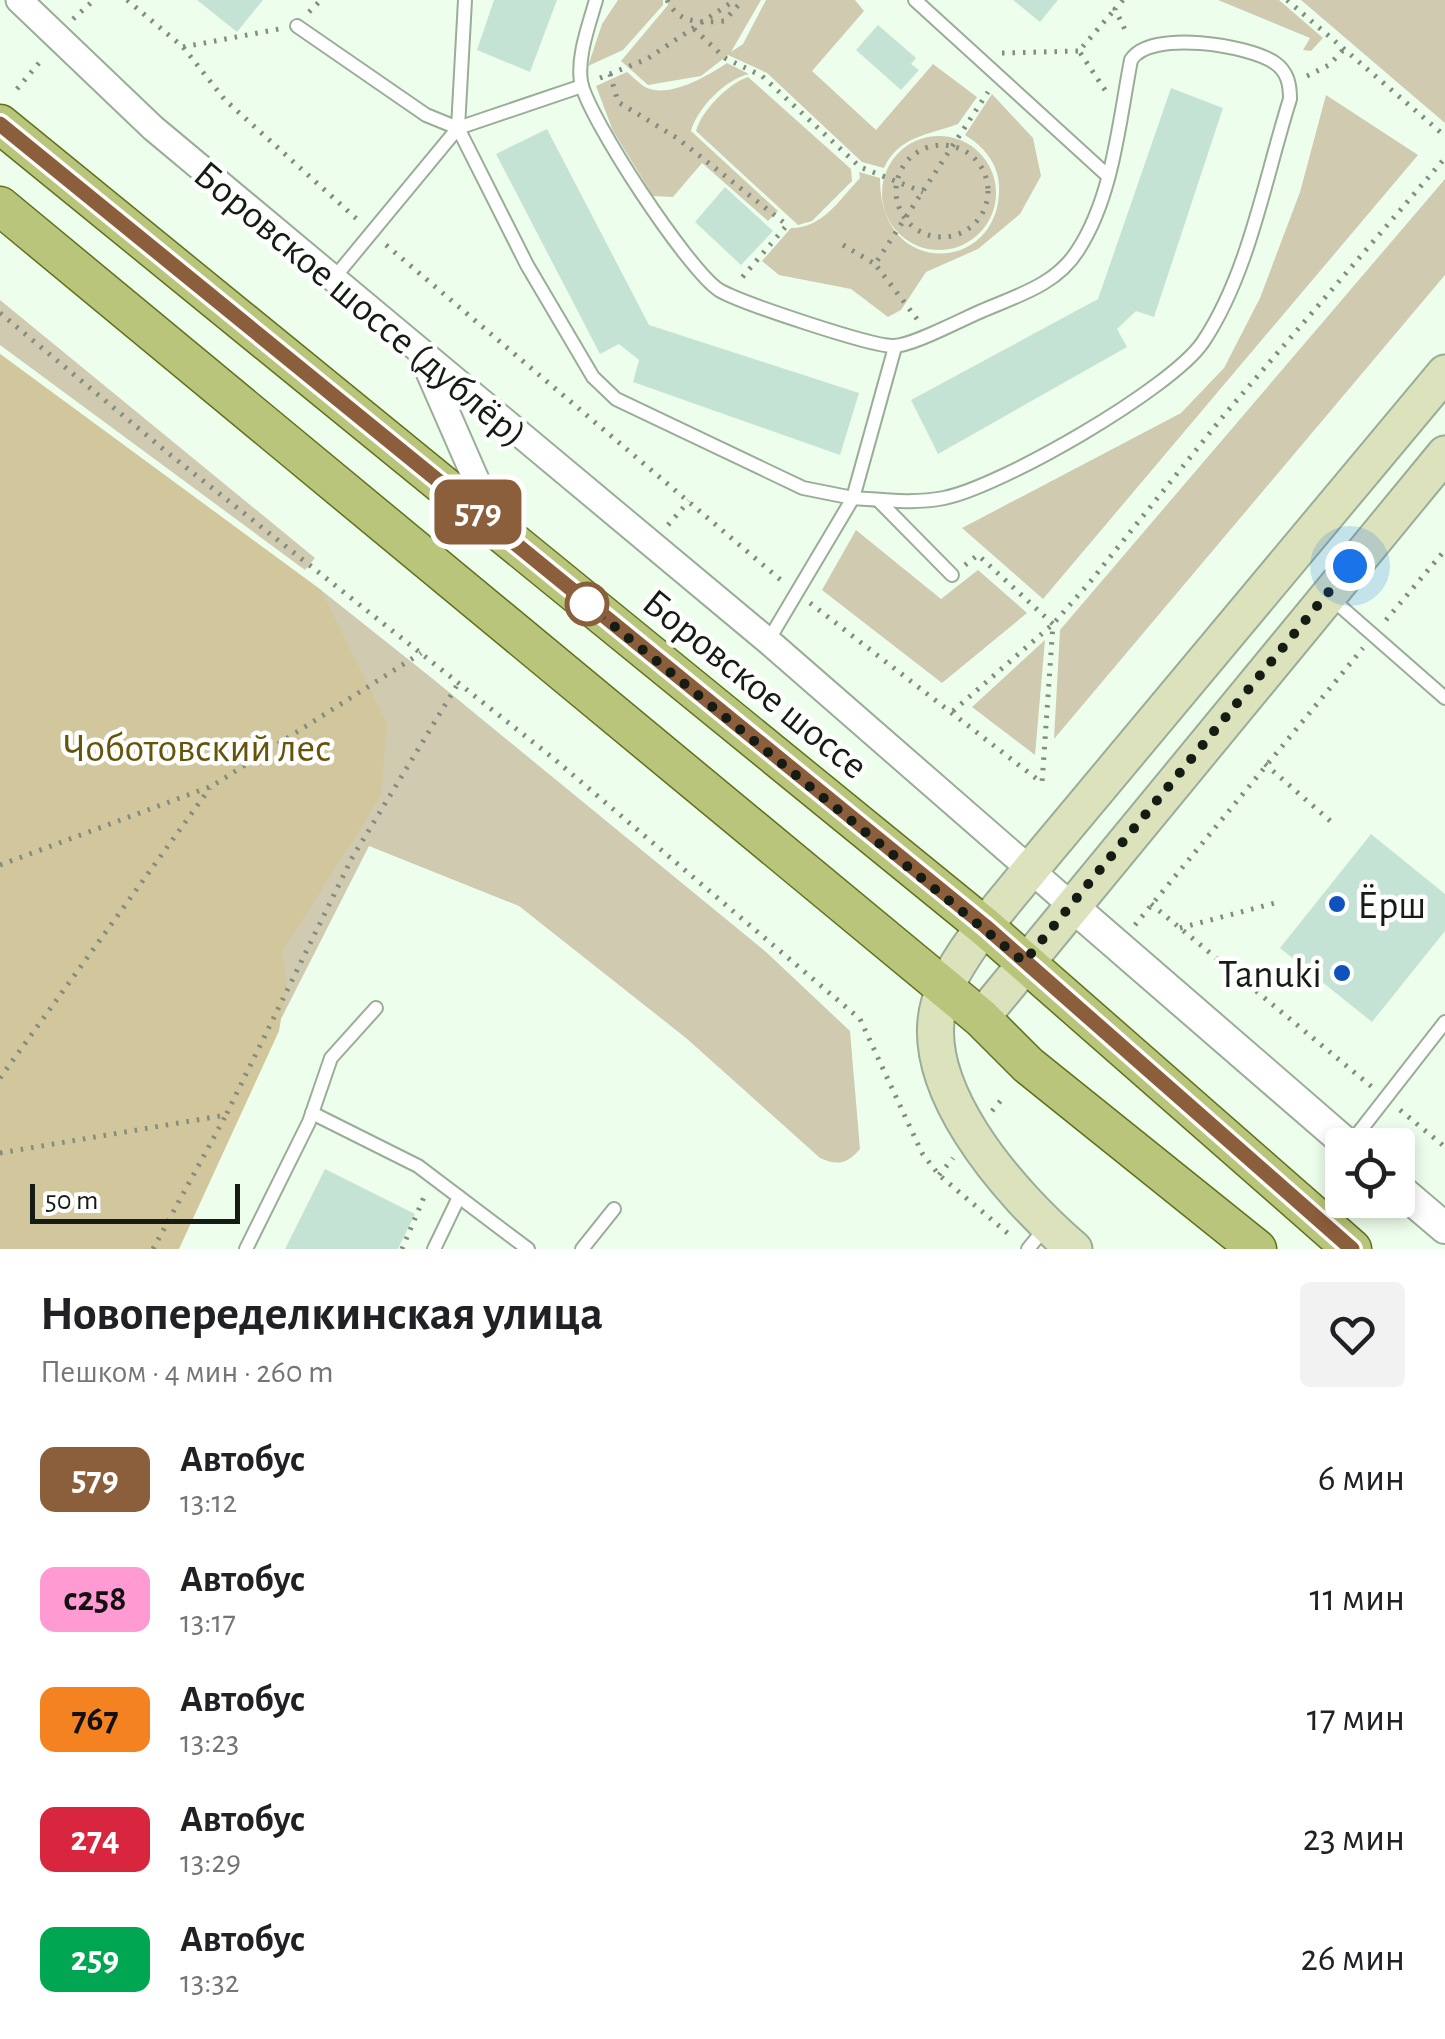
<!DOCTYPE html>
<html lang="ru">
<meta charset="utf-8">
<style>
:root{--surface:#fff;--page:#f2f2f2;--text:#202124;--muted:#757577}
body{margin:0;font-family:"Alegreya Sans",sans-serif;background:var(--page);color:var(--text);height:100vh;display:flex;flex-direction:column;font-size:38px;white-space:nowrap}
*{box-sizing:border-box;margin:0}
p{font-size:32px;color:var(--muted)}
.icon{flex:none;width:55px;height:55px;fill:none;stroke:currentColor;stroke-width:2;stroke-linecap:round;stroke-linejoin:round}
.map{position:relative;height:1249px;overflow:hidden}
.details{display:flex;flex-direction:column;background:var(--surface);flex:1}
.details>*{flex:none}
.badge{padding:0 20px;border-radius:15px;font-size:35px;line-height:65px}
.buttons{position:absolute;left:1325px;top:1128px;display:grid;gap:20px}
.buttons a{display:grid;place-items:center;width:90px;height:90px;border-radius:10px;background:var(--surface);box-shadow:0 5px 15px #0003;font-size:50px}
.scale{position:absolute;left:30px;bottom:25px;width:210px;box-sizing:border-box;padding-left:10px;border:5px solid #151c14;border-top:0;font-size:28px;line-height:35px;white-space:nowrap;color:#151c14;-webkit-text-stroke:8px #fff;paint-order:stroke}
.you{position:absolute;width:50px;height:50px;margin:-25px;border:8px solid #fff;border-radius:50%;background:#1a73e8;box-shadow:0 0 0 15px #1a73e833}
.map>.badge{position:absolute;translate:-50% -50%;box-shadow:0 0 0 5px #fff}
.round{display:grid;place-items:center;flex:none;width:105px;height:105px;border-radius:10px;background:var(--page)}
.summary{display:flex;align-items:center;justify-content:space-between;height:170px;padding:0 40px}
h1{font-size:48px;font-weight:700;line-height:75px}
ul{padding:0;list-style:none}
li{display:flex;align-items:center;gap:30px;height:120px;padding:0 40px}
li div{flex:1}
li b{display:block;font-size:38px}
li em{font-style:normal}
li .badge{min-width:110px;font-weight:700;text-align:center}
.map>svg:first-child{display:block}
</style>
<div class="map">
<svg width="1445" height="1249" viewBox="0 0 1445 1249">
<rect width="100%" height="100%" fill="#eefeec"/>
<g fill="#d0cab0">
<polygon points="618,0 663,0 663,5 623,50 588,66 602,24"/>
<path d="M667,0H761L731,52L743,44L766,0H855L864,11L812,71L876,130L933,64L977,97L958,124C928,135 899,136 884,168L862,162L767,73L728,55L701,76L648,85L621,61L668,5Z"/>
<polygon points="1218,0 1279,0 1323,38 1311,51 1303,50 1310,38"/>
<polygon points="1301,0 1445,0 1445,123"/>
<path d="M727,63L749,74C726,79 698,107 691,131L778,211L768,221L702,163L673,197L653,196L613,131L596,86L627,72C633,77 641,85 647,88C671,98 709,75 727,63Z"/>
<path d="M748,77L851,169L852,181L812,221L798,225L696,131C701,111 729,83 748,77Z"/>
<path d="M992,94L1033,138L1041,176L1020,214L978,249L926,272L901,310L888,317L851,289L779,275L762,261L791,228C823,228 839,200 860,178L859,172L880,178C879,282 1003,273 999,185C998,163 983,146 965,135Z"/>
<polygon points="1326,95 1418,155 1043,599 962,528 1181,413 1224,368 1260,298 1300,192"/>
<circle cx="939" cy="193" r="57"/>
<polygon points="1445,179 1445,275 1054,739 1060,630"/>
<polygon points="0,300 315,558 305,570 0,345"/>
<path d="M0,354L321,590L433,679L766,952L850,1031L860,1149C847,1164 838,1166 820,1158L686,1038L519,906L369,846L164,1249H0Z"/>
<polygon points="856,530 941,599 978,570 1027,613 942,683 822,590"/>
<polygon points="1045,640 1035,755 972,707"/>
</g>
<polygon fill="#d2c79c" points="0,354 321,590 387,723 381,796 282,952 287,983 279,1031 179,1249 0,1249"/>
<g fill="#c5e3d5">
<polygon points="197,0 263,0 237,32"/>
<polygon points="494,0 557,0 530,72 477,50"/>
<polygon points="1013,0 1058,0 1040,22"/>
<polygon points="878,25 916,58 911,64 919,70 901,90 856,50"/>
<polygon points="1171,88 1223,108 1154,317 1136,311 1117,329 1127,347 938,454 911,400 1098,299"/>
<polygon points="547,129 649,325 859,393 840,455 633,382 639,360 619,344 600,354 496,154"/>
<polygon points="725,187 773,231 741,265 695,222"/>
<polygon points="1371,834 1445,894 1445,931 1372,1022 1280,948"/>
<polygon points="325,1169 415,1214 398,1249 285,1249"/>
</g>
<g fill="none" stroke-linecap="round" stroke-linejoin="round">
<g stroke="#9aad98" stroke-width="16">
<g id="service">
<polyline points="465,0 458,128 527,265 593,377 616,399 803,488 853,498 895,347"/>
<path d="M596,0C589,25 577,56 581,82C588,118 688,270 719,290C741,303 868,345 892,346C911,347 964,318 984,310C1019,295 1057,284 1078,250C1113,196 1119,122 1131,60C1150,29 1249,45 1275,63C1288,72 1290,85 1290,99C1265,178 1249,273 1203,342C1171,389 1000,487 944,498C914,504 883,500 853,498L768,641"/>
<polyline points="915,0 1108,176"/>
<polyline points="297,26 426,115 458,128"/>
<polyline points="334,278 458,128 582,86"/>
<polyline points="878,500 952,575"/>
<polyline points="1332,599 1445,698"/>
<polyline points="312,1113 418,1166 528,1249"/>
<polyline points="1349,1145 1445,1022"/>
<polyline points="246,1249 309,1122 331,1058 376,1008"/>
<polyline points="434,1249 459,1197"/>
<polyline points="582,1249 614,1209"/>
<polyline points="1028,1249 1045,1228"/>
</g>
</g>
<g stroke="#9aad98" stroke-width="29">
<g id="minor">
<polyline points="19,0 153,128 768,641 1072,906"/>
<polyline points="425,363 495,523"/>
</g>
</g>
<g stroke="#9aad98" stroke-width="34">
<g id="tertiary">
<polyline points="1072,906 1348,1145"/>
<polyline points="1398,1188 1445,1228"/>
</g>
</g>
<g stroke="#9aad98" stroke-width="39">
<g id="secondary">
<polyline points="981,1018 1445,454"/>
<path d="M1074,1249C1012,1196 903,1077 945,988C966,944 1001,906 1031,869L1445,373"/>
</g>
</g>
<g stroke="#60701c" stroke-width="41">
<g id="primary">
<polyline points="0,124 985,927 1352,1249"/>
<polyline points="0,206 981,1018 1028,1065 1257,1249"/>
</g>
</g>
<g stroke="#828d80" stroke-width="5" stroke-dasharray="2.5 8" stroke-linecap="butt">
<polyline points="127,0 183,47 225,100 359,221"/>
<path d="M667,0C679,24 700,23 724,21L743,0"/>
<polyline points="1123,0 1115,9 1128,36"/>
<polyline points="1287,0 1445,136"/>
<polyline points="309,12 321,0"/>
<polyline points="73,19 94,0"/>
<polyline points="694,29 725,58 762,76 860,167 923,192"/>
<polyline points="183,47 279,29"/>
<polyline points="1002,53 1079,51"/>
<polyline points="610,74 618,102 677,138 787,225 740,280"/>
<polyline points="1307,76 1329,65 1344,49"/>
<polyline points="600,78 647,59 735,0"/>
<polyline points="17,89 44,57"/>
<polyline points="1105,90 1079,51 1115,9"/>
<circle cx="942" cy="191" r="46"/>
<polyline points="386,245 782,581"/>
<polyline points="843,245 875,264"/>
<polyline points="0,313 168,453 553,758 860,1019 922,1153 939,1175 1011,1236"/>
<polyline points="917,319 875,264 988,92"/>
<polyline points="668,525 689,501"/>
<polyline points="965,565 978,555 1053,624 1042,783"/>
<polyline points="810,603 1042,783"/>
<polyline points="1386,620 1445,550"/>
<polyline points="953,711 1053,624 1090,582 1225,414 1445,158"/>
<polyline points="1265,764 1336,826"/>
<polyline points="0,865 212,786 421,653"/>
<polyline points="1151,904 1372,1087"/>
<polyline points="1135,925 1363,648"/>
<polyline points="1180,928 1275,903"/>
<polyline points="0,1078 210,788"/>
<polyline points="1400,1110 1445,1147"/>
<polyline points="992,1111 1002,1099"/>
<polyline points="0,1153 226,1115 352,858 459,682"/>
<polyline points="939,1175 953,1158"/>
<polyline points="153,1249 226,1115"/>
<polyline points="402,1249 424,1197"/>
</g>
<use href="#service" stroke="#fff" stroke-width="12"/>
<use href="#minor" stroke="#fff" stroke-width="25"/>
<use href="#tertiary" stroke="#fff" stroke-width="30"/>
<use href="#secondary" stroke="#dce2bc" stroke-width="35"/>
<use href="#primary" stroke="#b8c57a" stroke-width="38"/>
</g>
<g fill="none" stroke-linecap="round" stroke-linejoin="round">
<g stroke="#fff" stroke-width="22">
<polyline id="line" points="0,124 985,926 1352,1249"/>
</g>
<use href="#line" stroke="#8b5e3c" stroke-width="15"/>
<polyline stroke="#151c14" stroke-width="10" stroke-dasharray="0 18" points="587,604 1024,962 1350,566"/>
</g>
<circle fill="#fff" stroke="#8b5e3c" stroke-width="5" cx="587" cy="604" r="20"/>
<g fill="#0e52bd" stroke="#fff" stroke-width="4">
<circle cx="1337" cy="904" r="10"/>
<circle cx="1342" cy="973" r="10"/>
</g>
<g text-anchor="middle" stroke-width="9" stroke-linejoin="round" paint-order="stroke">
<g font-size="40" fill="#151c14" stroke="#fff">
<text transform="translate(361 303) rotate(40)" y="14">Боровское шоссе (дублёр)</text>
<text transform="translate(756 683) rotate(39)" y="14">Боровское шоссе</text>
</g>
<g font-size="40" fill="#65550a" stroke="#fff">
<text x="197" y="761">Чоботовский лес</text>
</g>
<g font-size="40" fill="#151c14" stroke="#fff" text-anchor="start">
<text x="1357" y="918">Ёрш</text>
<text x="1322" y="987" text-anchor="end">Tanuki</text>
</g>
</g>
</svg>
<div class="buttons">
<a><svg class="icon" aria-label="locate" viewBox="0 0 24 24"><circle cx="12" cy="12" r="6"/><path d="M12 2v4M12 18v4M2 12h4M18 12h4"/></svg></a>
</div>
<div class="scale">50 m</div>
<div class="you" style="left:1350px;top:566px"></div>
<b class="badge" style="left:478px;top:512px;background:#8b5e3c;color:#fff">579</b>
</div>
<section class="details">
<div class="summary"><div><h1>Новопеределкинская улица</h1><p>Пешком · 4 мин · 260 m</p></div><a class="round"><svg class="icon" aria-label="heart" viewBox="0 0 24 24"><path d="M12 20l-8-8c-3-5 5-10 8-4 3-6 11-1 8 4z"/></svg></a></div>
<ul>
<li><span class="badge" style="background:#8b5e3c;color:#fff">579</span><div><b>Автобус</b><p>13:12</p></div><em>6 мин</em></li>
<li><span class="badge" style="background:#ff9ad2;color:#111">с258</span><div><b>Автобус</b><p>13:17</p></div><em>11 мин</em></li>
<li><span class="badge" style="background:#f58220;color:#111">767</span><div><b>Автобус</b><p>13:23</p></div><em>17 мин</em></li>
<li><span class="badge" style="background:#d7263d;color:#fff">274</span><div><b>Автобус</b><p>13:29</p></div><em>23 мин</em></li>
<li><span class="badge" style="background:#00a651;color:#fff">259</span><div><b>Автобус</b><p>13:32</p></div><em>26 мин</em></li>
</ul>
</section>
